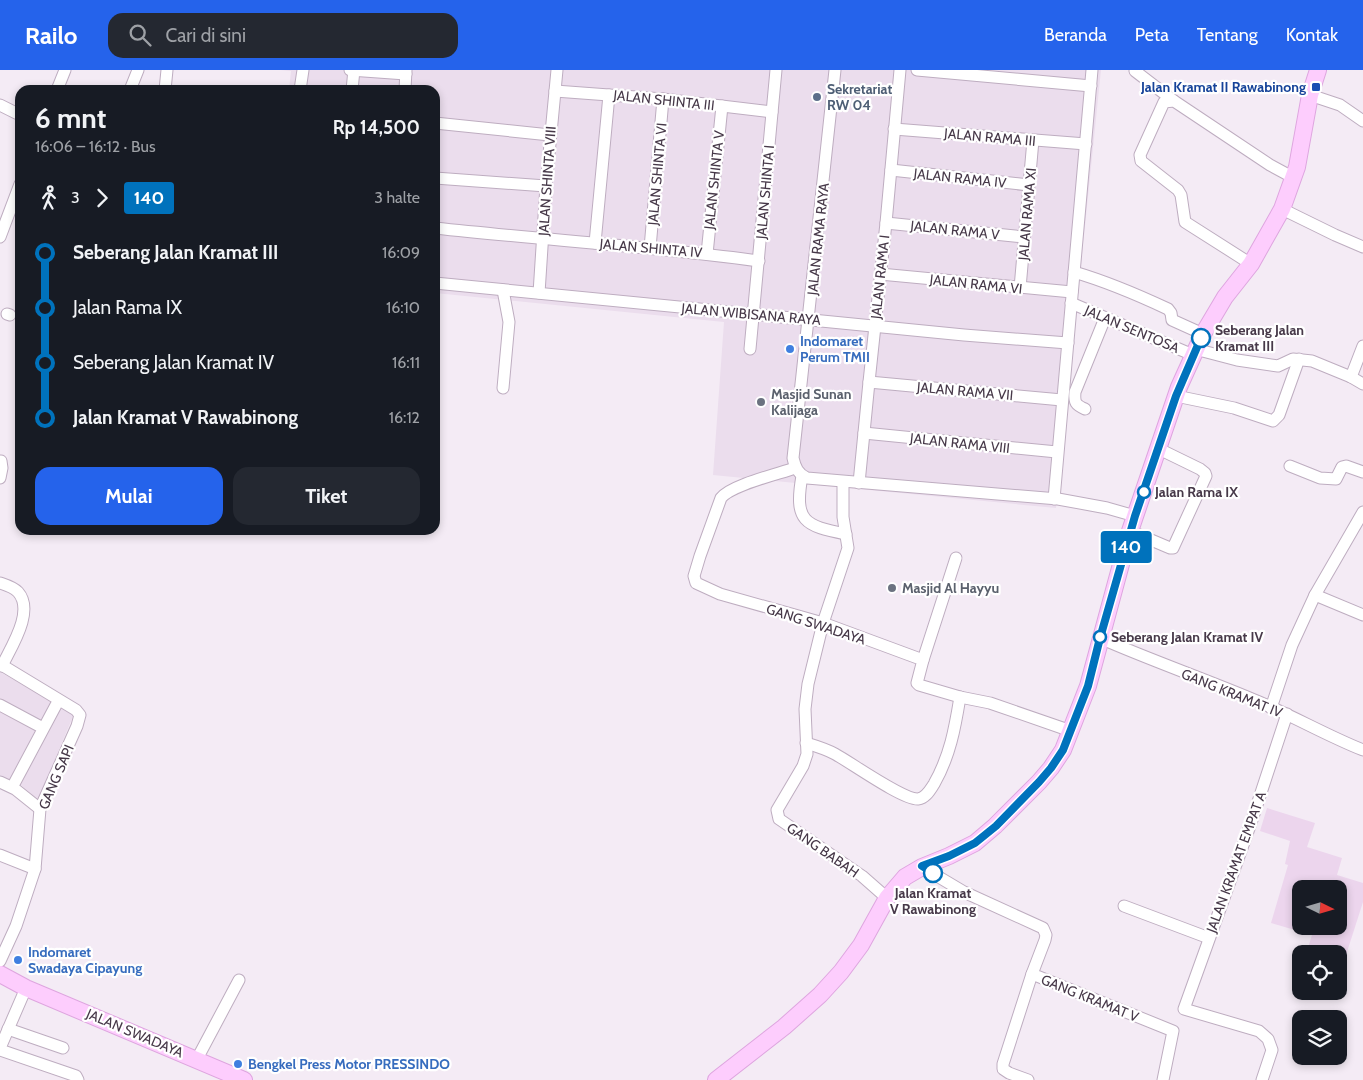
<!DOCTYPE html>
<html lang="id">
<meta charset="utf-8">
<style>
:root{--surface:#171b24;--page:#242831;--text:#f1f3f6;--muted:#9ea1a6;--accent:#2563eb}
body{margin:0;font-family:Cabin,sans-serif;background:var(--page);color:var(--text);height:100vh;display:flex;flex-direction:column;font-size:19px;white-space:nowrap}
*{box-sizing:border-box;margin:0}
p{font-size:16px;color:var(--muted)}
.icon{flex:none;width:28px;height:28px;fill:none;stroke:currentColor;stroke-width:2;stroke-linecap:round;stroke-linejoin:round}
.map{position:relative;flex:1;overflow:hidden}
.sheet{position:absolute;left:15px;top:15px;width:425px;height:450px;display:flex;flex-direction:column;background:var(--surface);border-radius:15px;box-shadow:0 2px 8px #0003}
.sheet>*{flex:none}
.badge{padding:0 10px;border-radius:4px;font-size:18px;line-height:32px}
.needle{width:32px;rotate:95deg}
.controls{position:absolute;left:1292px;top:810px;display:grid;gap:10px}
.controls a{display:grid;place-items:center;width:55px;height:55px;border-radius:10px;background:var(--surface);box-shadow:0 2px 8px #0003;font-size:25px}
.map>.badge{position:absolute;translate:-50% -50%;box-shadow:0 0 0 2px #fff}
.legs{display:flex;align-items:center;gap:8px;height:55px;padding:0 20px;font-size:16px}
.legs p{margin-inline-start:auto}
.summary{display:flex;align-items:center;justify-content:space-between;height:85px;padding:0 20px}
h1{font-size:28px;font-weight:800;line-height:38px}
.action{display:flex;gap:10px;margin-top:auto;padding:10px 20px}
.action a{flex:1;height:58px;border-radius:15px;background:var(--accent);color:#fff;font-size:20px;font-weight:800;line-height:58px;text-align:center}
.action a+a{background:var(--page);color:var(--text)}
ul{padding:0 20px;list-style:none}
li{display:flex;align-items:center;gap:18px;height:55px;font-size:19px}
li i{display:grid;place-items:center;width:8px;height:100%;margin:0 6px;background:currentColor}
li i::after{content:'';width:12px;height:12px;margin:-6px;border:4px solid;border-radius:50%;background:var(--surface)}
li p{margin-inline-start:auto}
li:first-child i{background:linear-gradient(#0000 50%,currentColor 0)}
li:last-child i{background:linear-gradient(currentColor 50%,#0000 0)}
header{display:flex;align-items:center;gap:30px;box-sizing:border-box;height:70px;padding:0 25px;background:var(--accent);color:#fff}
header strong{font-size:24px}
nav{display:flex;gap:28px;margin-inline-start:auto;font-size:18px}
.search{width:350px;height:45px;background:var(--page);display:flex;align-items:center;gap:12px;box-sizing:border-box;padding:0 18px;border-radius:15px;color:var(--muted);font-size:19px}
.map>svg:first-child{display:block}
</style>
<header>
<strong>Railo</strong>
<div class="search"><svg class="icon" aria-label="search" viewBox="0 0 24 24"><circle cx="10" cy="10" r="6"/><path d="M15 15l6 6"/></svg>Cari di sini</div>
<nav><a>Beranda</a><a>Peta</a><a>Tentang</a><a>Kontak</a></nav>
</header>
<div class="map">
<svg width="1363" height="1010" viewBox="0 0 1363 1010">
<rect width="100%" height="100%" fill="#f4ebf5"/>
<g fill="#ebdded">
<polygon points="281,0 1101,0 1056,438 713,405 724,252 435,223 435,20 289,20 291,1"/>
<polygon points="0,602 74,644 38,730 21,715 0,706"/>
</g>
<path fill="#ecd5ed" fill-rule="evenodd" d="M1267,738L1315,753L1307,777L1342,788L1337,805L1363,813V832L1339,907V884H1306L1312,865L1271,853L1288,795L1285,794L1290,771L1260,761ZM1301,819H1339V856H1301Z"/>
<g fill="none" stroke-linecap="round" stroke-linejoin="round">
<g stroke="#beadc0" stroke-width="13">
<g id="minor">
<polyline points="350,0 406,4"/>
<path d="M835,0L793,388C795,397 798,404 807,408L1058,429L1107,438L1135,446"/>
<polyline points="917,0 1091,16"/>
<polyline points="1135,1 1174,31"/>
<polyline points="57,20 65,0"/>
<polyline points="130,20 138,0"/>
<polyline points="165,20 167,0"/>
<polyline points="300,20 303,0"/>
<polyline points="352,20 354,0"/>
<polyline points="405,20 406,0"/>
<polyline points="555,21 663,29 772,42"/>
<polyline points="1310,25 1340,35 1363,51"/>
<polyline points="0,35 20,45"/>
<polyline points="435,53 550,65"/>
<polyline points="894,59 1086,74"/>
<polyline points="891,100 1029,115"/>
<polyline points="435,108 546,116"/>
<polyline points="1282,139 1335,165 1363,177"/>
<polyline points="886,153 1024,167"/>
<path d="M435,158C543,170 651,176 759,191"/>
<polyline points="0,167 20,114"/>
<polyline points="595,173 609,25"/>
<polyline points="650,178 663,29"/>
<polyline points="707,184 722,36"/>
<polyline points="1251,194 1185,152 1181,125 1178,120 1141,91 1140,85 1164,32 1174,31 1270,95 1294,108"/>
<path d="M1074,202C1108,212 1136,224 1168,239L1171,243L1172,250L1203,264"/>
<polyline points="880,204 1072,222"/>
<polyline points="435,213 964,265 1068,273"/>
<polyline points="1020,218 1033,70"/>
<polyline points="539,223 546,116 557,0"/>
<polyline points="1071,233 1193,285"/>
<polyline points="7,244 10,245"/>
<polyline points="750,279 776,0"/>
<polyline points="1195,279 1237,290 1278,296 1293,289 1312,291 1351,307 1363,314"/>
<polyline points="1351,307 1363,276"/>
<polyline points="869,312 1062,330"/>
<polyline points="503,318 509,252 503,220"/>
<polyline points="1176,326 1234,338 1273,351 1279,345 1299,289"/>
<path d="M1085,339C1076,335 1074,333 1075,322L1105,248"/>
<polyline points="864,363 1057,382"/>
<polyline points="1290,396 1320,408 1336,409 1342,397 1346,396 1363,402"/>
<path d="M795,398C778,404 731,415 721,428L700,486L694,506L696,513L720,524L823,553L923,590L917,613L919,615L960,627L990,633L1071,661"/>
<path d="M802,406C794,451 804,456 846,464"/>
<polyline points="0,408 2,398 1,391"/>
<polyline points="843,412 843,447 848,478 823,553 808,614 805,639 807,684 803,696 777,740 779,749 862,806 887,828"/>
<polyline points="859,413 869,312 886,153 900,0"/>
<polyline points="1054,429 1092,0"/>
<polyline points="1130,461 1170,478 1173,478 1206,406 1205,403 1200,399 1159,379"/>
<path d="M0,513C6,515 13,517 18,522C35,541 11,577 2,596"/>
<polyline points="1315,525 1363,545"/>
<path d="M1100,568C1150,590 1202,608 1252,629C1290,644 1325,665 1363,680"/>
<polyline points="923,590 956,488"/>
<polyline points="0,594 76,640 80,645 77,656 40,739 35,799 16,856 0,891"/>
<polyline points="0,635 43,658"/>
<polyline points="1271,638 1292,575 1315,525 1363,442"/>
<path d="M806,673C816,676 826,679 835,684C850,692 903,730 918,729C926,728 930,720 934,714C950,686 955,658 960,627"/>
<polyline points="0,712 15,719 40,739"/>
<polyline points="15,712 56,635"/>
<polyline points="0,785 35,799"/>
<polyline points="922,797 964,822 1043,858 1046,865 1045,870 1032,904 1173,961 1163,1010"/>
<polyline points="1124,836 1209,868"/>
<polyline points="8,959 63,978"/>
<polyline points="0,978 26,918"/>
<polyline points="0,980 76,1006 78,1010"/>
<polyline points="197,989 239,910"/>
<polyline points="1028,1010 1009,1003 1003,999 1003,994 1032,904"/>
<polyline points="1262,1010 1272,980 1268,969 1259,961 1184,939 1251,753 1287,644"/>
</g>
</g>
<g stroke="#dea5df" stroke-width="18">
<g id="secondary">
<polyline points="0,904 26,918 244,1010"/>
<polyline points="716,1010 784,957 820,925 841,902 861,875 887,828 905,807 922,797 949,786 975,773 995,756 1039,712 1051,698 1063,680 1088,616 1130,461 1179,317 1203,264 1225,227 1251,194 1282,139 1297,97 1310,25 1318,0"/>
</g>
</g>
<use href="#minor" stroke="#fff" stroke-width="11"/>
<use href="#secondary" stroke="#fdcdfd" stroke-width="16"/>
</g>
<g fill="none" stroke-linecap="round" stroke-linejoin="round">
<g stroke="#fff" stroke-width="11">
<polyline id="line-1" points="933,803 922,796 949,786 975,773 996,756 1039,712 1051,698 1063,680 1088,616 1100,568 1135,446 1176,326 1201,268"/>
</g>
<use href="#line-1" stroke="#0072bc" stroke-width="8"/>
</g>
<rect fill="#1a4fb4" stroke="#fff" stroke-width="2" x="1311" y="12" width="10" height="10" rx="2.5"/>
<circle fill="#5c6f8a" stroke="#fff" stroke-width="2" cx="817" cy="27" r="5"/>
<g fill="#fff" stroke="#0072bc" stroke-width="2.5">
<circle cx="1201" cy="268" r="9"/>
<circle cx="1144" cy="422" r="6"/>
<circle cx="1100" cy="567" r="6"/>
<circle cx="933" cy="803" r="9"/>
</g>
<g fill="#3f7fe0" stroke="#fff" stroke-width="2">
<circle cx="790" cy="279" r="5"/>
<circle cx="18" cy="890" r="5"/>
<circle cx="238" cy="994" r="5"/>
</g>
<g fill="#6b7280" stroke="#fff" stroke-width="2">
<circle cx="761" cy="332" r="5"/>
<circle cx="892" cy="518" r="5"/>
</g>
<g text-anchor="middle" stroke-width="4.5" stroke-linejoin="round" paint-order="stroke">
<g font-size="14" font-weight="bold" fill="#164399" stroke="#fff" text-anchor="end">
<text x="1306" y="22">Jalan Kramat II Rawabinong</text>
</g>
<g font-size="14" font-weight="bold" fill="#4e5e75" stroke="#fff" text-anchor="start">
<text x="827" y="24">Sekretariat<tspan x="827" dy="16">RW 04</tspan></text>
</g>
<g font-size="14" fill="#473949" stroke="#fff">
<text transform="translate(664 30) rotate(6)" y="5">JALAN SHINTA III</text>
<text transform="translate(990 67) rotate(5)" y="5">JALAN RAMA III</text>
<text transform="translate(657 104) rotate(-85)" y="5">JALAN SHINTA VI</text>
<text transform="translate(960 108) rotate(6)" y="5">JALAN RAMA IV</text>
<text transform="translate(714 110) rotate(-84)" y="5">JALAN SHINTA V</text>
<text transform="translate(547 111) rotate(-86)" y="5">JALAN SHINTA VIII</text>
<text transform="translate(765 122) rotate(-85)" y="5">JALAN SHINTA I</text>
<text transform="translate(1027 144) rotate(-85)" y="5">JALAN RAMA XI</text>
<text transform="translate(955 160) rotate(6)" y="5">JALAN RAMA V</text>
<text transform="translate(818 169) rotate(-84)" y="5">JALAN RAMA RAYA</text>
<text transform="translate(651 178) rotate(5)" y="5">JALAN SHINTA IV</text>
<text transform="translate(880 207) rotate(-84)" y="5">JALAN RAMA I</text>
<text transform="translate(976 214) rotate(6)" y="5">JALAN RAMA VI</text>
<text transform="translate(751 244) rotate(5)" y="5">JALAN WIBISANA RAYA</text>
<text transform="translate(1132 259) rotate(23)" y="5">JALAN SENTOSA</text>
<text transform="translate(965 321) rotate(5)" y="5">JALAN RAMA VII</text>
<text transform="translate(960 373) rotate(6)" y="5">JALAN RAMA VIII</text>
<text transform="translate(816 554) rotate(18)" y="5">GANG SWADAYA</text>
<text transform="translate(1232 623) rotate(22)" y="5">GANG KRAMAT IV</text>
<text transform="translate(56 707) rotate(-67)" y="5">GANG SAPI</text>
<text transform="translate(823 780) rotate(35)" y="5">GANG BABAH</text>
<text transform="translate(1236 792) rotate(-70)" y="5">JALAN KRAMAT EMPAT A</text>
<text transform="translate(1090 928) rotate(22)" y="5">GANG KRAMAT V</text>
<text transform="translate(135 963) rotate(23)" y="5">JALAN SWADAYA</text>
</g>
<g font-size="14" font-weight="bold" fill="#473949" stroke="#fff" text-anchor="start">
<text x="1215" y="265">Seberang Jalan<tspan x="1215" dy="16">Kramat III</tspan></text>
<text x="1155" y="427">Jalan Rama IX</text>
<text x="1111" y="572">Seberang Jalan Kramat IV</text>
<text x="933" y="828" text-anchor="middle">Jalan Kramat<tspan x="933" dy="16">V Rawabinong</tspan></text>
</g>
<g font-size="14" font-weight="bold" fill="#366cbe" stroke="#fff" text-anchor="start">
<text x="800" y="276">Indomaret<tspan x="800" dy="16">Perum TMII</tspan></text>
<text x="28" y="887">Indomaret<tspan x="28" dy="16">Swadaya Cipayung</tspan></text>
<text x="248" y="999">Bengkel Press Motor PRESSINDO</text>
</g>
<g font-size="14" font-weight="bold" fill="#5b616d" stroke="#fff" text-anchor="start">
<text x="771" y="329">Masjid Sunan<tspan x="771" dy="16">Kalijaga</tspan></text>
<text x="902" y="523">Masjid Al Hayyu</text>
</g>
</g>
</svg>
<div class="controls">
<a><svg class="needle" viewBox="-14 -14 28 28"><path d="M0-13l5 13h-10z" fill="#e53935"/><path d="M0 13l5-13h-10z" fill="#9ea1a6"/></svg></a>
<a><svg class="icon" aria-label="locate" viewBox="0 0 24 24"><circle cx="12" cy="12" r="6"/><path d="M12 2v4M12 18v4M2 12h4M18 12h4"/></svg></a>
<a><svg class="icon" aria-label="layers" viewBox="0 0 24 24"><path d="M12 4l9 5-9 5-9-5zM3 14l9 5 9-5"/></svg></a>
</div>
<b class="badge" style="left:1126px;top:477px;background:#0072bc;color:#fff">140</b>
<section class="sheet">
<div class="summary"><div><h1>6 mnt</h1><p>16:06 – 16:12 · Bus</p></div><b>Rp 14,500</b></div>
<div class="legs"><svg class="icon" aria-label="walk" viewBox="0 0 24 24"><circle cx="13" cy="4" r="2"/><path d="M13 8l-2 6 4 7M11 14l-3 7M7 12l3-4h3l4 4"/></svg>3<svg class="icon" aria-label="forward" viewBox="0 0 24 24"><path d="M9 5l7 7-7 7"/></svg><b class="badge" style="background:#0072bc;color:#fff">140</b><p>3 halte</p></div>
<ul>
<li><i style="color:#0072bc"></i><b>Seberang Jalan Kramat III</b><p>16:09</p></li>
<li><i style="color:#0072bc"></i><span>Jalan Rama IX</span><p>16:10</p></li>
<li><i style="color:#0072bc"></i><span>Seberang Jalan Kramat IV</span><p>16:11</p></li>
<li><i style="color:#0072bc"></i><b>Jalan Kramat V Rawabinong</b><p>16:12</p></li>
</ul>
<div class="action"><a>Mulai</a><a>Tiket</a></div>
</section>
</div>
